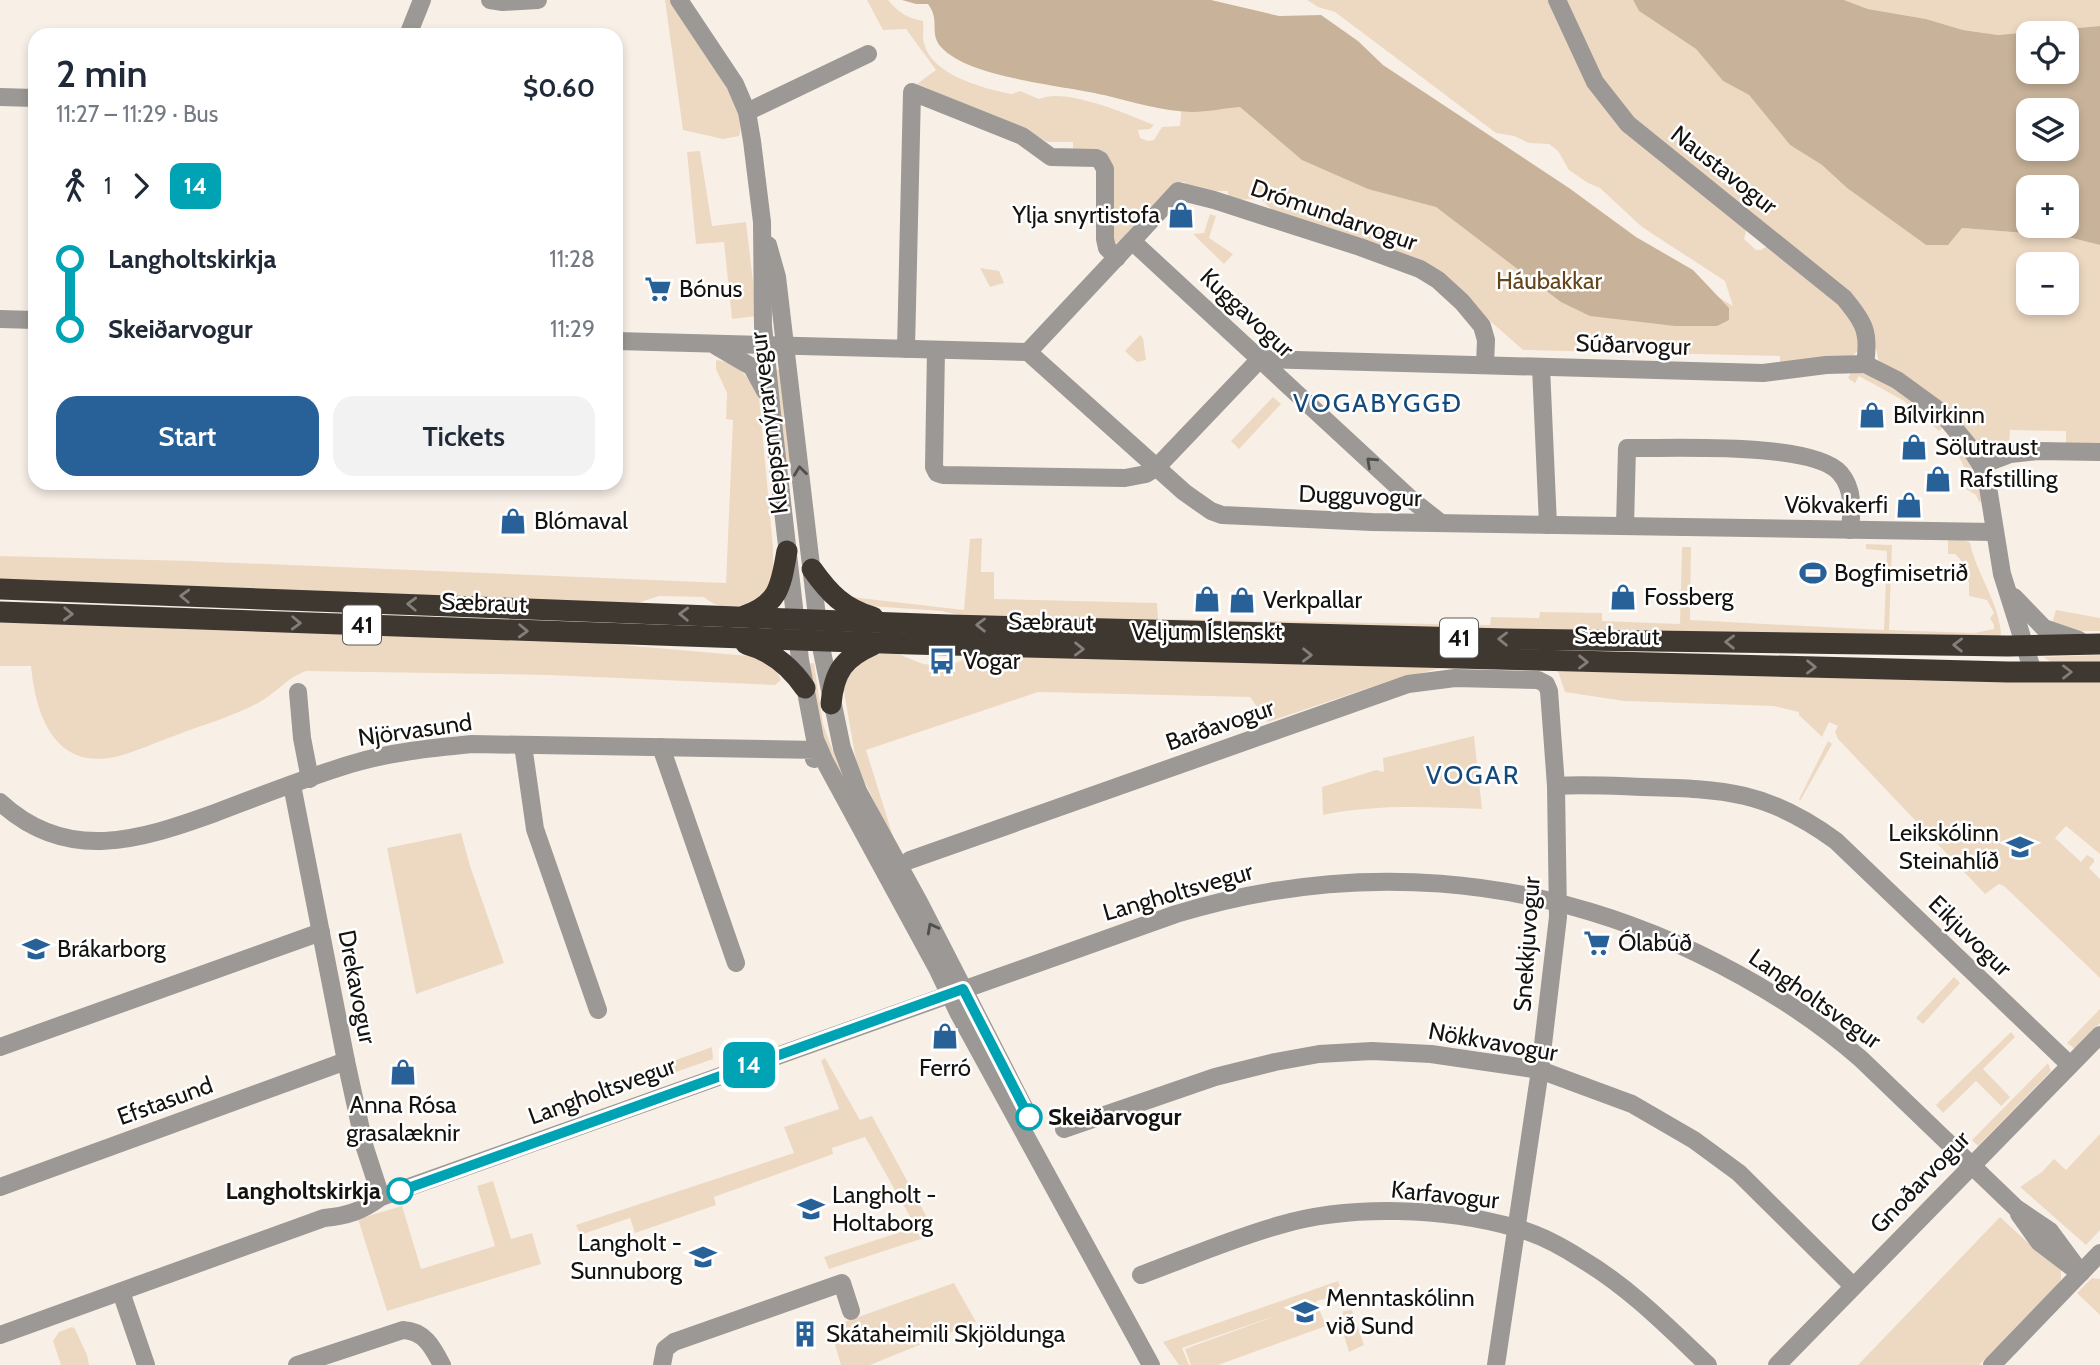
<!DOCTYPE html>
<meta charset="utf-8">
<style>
:root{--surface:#fff;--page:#f2f2f3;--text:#1f2937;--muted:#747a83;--accent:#286198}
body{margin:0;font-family:Cabin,sans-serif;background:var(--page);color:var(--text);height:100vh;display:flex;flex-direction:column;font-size:26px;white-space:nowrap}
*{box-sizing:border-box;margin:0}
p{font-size:23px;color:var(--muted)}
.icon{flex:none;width:38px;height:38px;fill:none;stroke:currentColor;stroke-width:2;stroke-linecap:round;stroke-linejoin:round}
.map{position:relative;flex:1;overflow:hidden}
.drawer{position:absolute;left:28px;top:28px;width:595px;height:462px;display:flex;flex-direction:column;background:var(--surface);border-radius:21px;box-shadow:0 4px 10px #0003}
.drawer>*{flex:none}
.badge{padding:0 14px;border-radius:10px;font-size:24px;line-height:46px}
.tools{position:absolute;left:2016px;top:21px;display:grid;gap:14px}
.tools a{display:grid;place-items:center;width:63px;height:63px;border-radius:14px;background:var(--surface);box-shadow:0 4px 10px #0003;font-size:35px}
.map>.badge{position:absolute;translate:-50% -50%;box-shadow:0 0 0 4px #fff}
.legs{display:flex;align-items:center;gap:10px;height:77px;padding:0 28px;font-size:23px}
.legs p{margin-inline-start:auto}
.overview{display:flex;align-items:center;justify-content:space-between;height:119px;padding:0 28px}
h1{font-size:38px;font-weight:600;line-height:52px}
.button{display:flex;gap:14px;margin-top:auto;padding:14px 28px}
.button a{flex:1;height:80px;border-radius:21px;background:var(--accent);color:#fff;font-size:28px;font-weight:600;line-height:80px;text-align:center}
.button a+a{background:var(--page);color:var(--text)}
ul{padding:0 28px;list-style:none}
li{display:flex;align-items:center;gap:24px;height:70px;font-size:26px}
li i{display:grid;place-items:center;width:10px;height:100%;margin:0 9px;background:currentColor}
li i::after{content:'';width:18px;height:18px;margin:-9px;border:5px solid;border-radius:50%;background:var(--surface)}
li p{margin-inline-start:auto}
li:first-child i{background:linear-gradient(#0000 50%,currentColor 0)}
li:last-child i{background:linear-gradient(currentColor 50%,#0000 0)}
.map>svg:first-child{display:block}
</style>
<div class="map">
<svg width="2100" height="1365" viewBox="0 0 2100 1365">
<rect width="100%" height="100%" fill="#f8f0e7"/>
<g fill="#edd9c2" fill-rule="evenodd">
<path d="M665,0H672C687,24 751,110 739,136L723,139L683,130Z"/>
<path d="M867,0H888C899,13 907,18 923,21C924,28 922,37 924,43C931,75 985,89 1012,94L1020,91L1039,99C1065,87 1127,114 1154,125L1150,129L1138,130L1140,138L1148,141L1154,140L1162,127L1180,126L1188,31L1655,258L1733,306L1725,281L1642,227L1600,188L1588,183L1569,170L1558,151L1549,144L1529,143L1514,136L1496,133L1335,12L1318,7L1307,0H1553L1589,79L1743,222L1746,231L1744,239L1756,250H1761L1767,246L1857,317L1858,351L1853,355L1844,357L1780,365V356L1523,350L1445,281L1272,210L1261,199L1228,200V191H1185V182H1175L1118,250L1114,245L1107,154L1073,153V142H1048L917,84L936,70L906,29L883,30Z"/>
<path d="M1564,0H1633L1639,11L1696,49L1723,81L1749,95L1790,145L1822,165L1847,188L1926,245L1962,228L2064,236L2100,245V445L2066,444V431L2010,430L2009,447L1990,451L1978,446L1879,362L1873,336L1626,112L1604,83ZM2028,264H2067V303H2028Z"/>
<polygon points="1844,0 2100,0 2100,26 1998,35 1963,30 1926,19 1868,9"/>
<polygon points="700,151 712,226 746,222 757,316 732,319 724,242 696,244 687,152"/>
<polygon points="1210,214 1216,216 1209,238 1233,254 1224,264 1193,234 1204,233"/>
<polygon points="980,268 999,271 1004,283 990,287"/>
<polygon points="1140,335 1143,338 1146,360 1137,362 1125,351"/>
<path d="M716,360C738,362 750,378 759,397L773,547V575L765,597C745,605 723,614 704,597L659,596L637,603L0,581V556L191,561L726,583L733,420L726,419L727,393L716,369Z"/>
<polygon points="771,370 780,370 790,465 787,465 779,437"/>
<path d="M1851,373C1883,370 1921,408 1945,426L1939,431L1904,401L1859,376L1855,383L1848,378Z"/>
<polygon points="1273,397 1281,404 1239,449 1231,441"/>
<polygon points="1962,448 1980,479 1983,501 1979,502 1976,495 1966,489 1973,484 1956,451"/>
<path d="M982,538L981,572H994V599L1157,603L1158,619L1490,625L1491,617L1539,618L1540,612L1602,613V621L1680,624L1682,547H1691L1690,620L1884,630L1887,551L1866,549V544L1892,545L1889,630L1974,633L1994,629V625L1990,618L1994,613L1987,600L1969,596V582L1965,579L1960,578L1961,560L1955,554H1948V538H1961L1970,543C1977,575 1998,601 2001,633L2000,638L1997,639L969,617L941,611L856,605L851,597L964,610L970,539Z"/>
<polygon points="2056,610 2100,618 2100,631 2078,631 2052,623"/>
<path d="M0,621L587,642L749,656L766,662L776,670L781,680L775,685L549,675L306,671C285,679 278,692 258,703C232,717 202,725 174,736C156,742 138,751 119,756C56,772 36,718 31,666H0Z"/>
<polygon points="879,651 896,653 923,664 948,666 974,655 1442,668 1392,680 1268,722 1250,697 1038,692 866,750 896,846 857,766 843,686 850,671"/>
<polygon points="2100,655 2100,665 2058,666 2043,657"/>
<polygon points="814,663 823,724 833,751 845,768 856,798 826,757 805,664"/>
<polygon points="1558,671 2100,682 2100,854 2066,826 2055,838 2081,862 2087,855 2094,859 2094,862 2089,868 2100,879 2100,978 2004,886 1999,884 1985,894 1838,739 1835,732 1838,726 1829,722 1822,737 1799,715 1799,712 1774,706 1624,701 1565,692"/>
<path d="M1474,736L1482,809C1428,807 1376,804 1323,815L1322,787L1376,770L1384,772L1383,758Z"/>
<polygon points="1828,741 1832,744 1800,801 1799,799"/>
<polygon points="461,833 470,866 504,963 416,994 387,848"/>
<polygon points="1954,977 1960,983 1923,1024 1916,1018"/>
<polygon points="2100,1009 2100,1023 2075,1049 2067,1043"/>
<polygon points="2011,1032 2015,1037 1983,1069 2010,1097 2001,1106 1976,1081 1943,1113 1936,1105"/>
<polygon points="712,1047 713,1059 557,1114 554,1104"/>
<polygon points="825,1058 860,1120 872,1116 936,1234 829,1269 824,1257 916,1227 865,1137 832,1148 833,1154 714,1197 716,1205 635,1233 630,1218 580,1235 576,1225 794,1153 784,1127 839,1109 821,1061"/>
<polygon points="2048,1063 2051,1071 1978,1146 1972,1140"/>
<polygon points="2100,1134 2100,1230 2086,1245 2020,1187 2042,1172 2054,1159 2066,1170"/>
<polygon points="493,1181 511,1239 532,1233 541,1264 387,1311 358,1219 402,1206 421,1269 495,1246 477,1186"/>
<polygon points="2000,1217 2038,1252 2061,1269 2061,1280 2058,1284 1979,1365 1858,1365"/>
<polygon points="2092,1278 2100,1279 2100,1315 2077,1293"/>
<polygon points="1338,1281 1343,1295 1316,1301 1326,1326 1218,1365 1191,1365 1185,1349 1278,1315 1182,1348 1189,1365 1179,1365 1163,1342"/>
<polygon points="954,1283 976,1322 870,1365 841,1365 830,1327"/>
<polygon points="1352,1310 1364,1345 1349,1352 1342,1329 1343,1311"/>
<polygon points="72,1327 75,1329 87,1355 89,1365 61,1365 53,1341 59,1332"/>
</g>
<g fill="#c8b39a" fill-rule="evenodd">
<path d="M902,0H1211L1279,16L1321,15L1358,41L1383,65L1569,188L1636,237L1693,270L1729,308V320L1717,326H1675L1590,316L1561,302L1436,207L1368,189L1302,160L1240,107C1224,108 1208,112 1192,112C1161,111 1133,102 1104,95C1062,85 970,78 942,48C928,34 941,21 928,4H916Z"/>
<path d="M1633,0H1844L1868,9L1926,19L1963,30L1998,35L2100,26V245L2064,236L1962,228L1948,245H1926L1847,188L1822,165L1790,145L1749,95L1723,81L1696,49L1639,11ZM2028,33H2067V72H2028ZM2028,110H2067V149H2028ZM2028,187H2067V226H2028Z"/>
</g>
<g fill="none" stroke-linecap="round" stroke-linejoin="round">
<g stroke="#9b9895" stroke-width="18">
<polyline points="490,0 503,2 538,0"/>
<polyline points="679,0 735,84 747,112 752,141 762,222 763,326 772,414 800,660 815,739 825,762 938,970 959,1014 1151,1365"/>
<path d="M1557,0L1595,82L1628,124L1844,298C1864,322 1870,332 1865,364"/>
<polyline points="408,35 422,0"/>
<polyline points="0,97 35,98"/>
<polyline points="747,112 868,54"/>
<polyline points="1132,241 1178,191 1214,200 1360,247 1420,269 1438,280 1462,302 1482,326 1486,340 1485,365"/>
<polyline points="768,245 777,277 820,642 842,748 858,791 919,902 1025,1109"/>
<polyline points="0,319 35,320"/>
<polyline points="616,341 1028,352 1184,492 1211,511 1222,515 1372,522 1994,532"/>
<polyline points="716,346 752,367 765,391"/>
<polyline points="906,349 912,92 1022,136 1051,157 1096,158 1100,160 1105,169 1105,239 1107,248 1117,258"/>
<polyline points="936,350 934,467 937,473 943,475 1125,478 1146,474 1157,467 1260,359 1763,373 1826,365 1865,364 1897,380 1941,412 1968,445 1981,465 1988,487 2002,574 2033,672"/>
<polyline points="1028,352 1132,241 1413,501 1441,523"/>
<polyline points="1541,367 1548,525"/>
<polyline points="1981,465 2010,454 2038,451 2100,452"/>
<path d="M1625,526L1627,448C1670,449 1812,441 1840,473C1854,489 1852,510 1850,530"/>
<polyline points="2014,597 2044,628 2079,640"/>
<polyline points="298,692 302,738 310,779"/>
<polyline points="523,745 535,829 598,1010"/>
<polyline points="661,747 736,963"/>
<polyline points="292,785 346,1061 365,1148 381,1197"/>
<path d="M1556,786C1584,784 1614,786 1643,787C1725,789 1768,791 1836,841L2070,1065"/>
<path d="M0,802C67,864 140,840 215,813C260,796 305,778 351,764C391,752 431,748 472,744L819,750L814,759"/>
<polyline points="910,860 1408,684 1455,678 1538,680 1546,684 1549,691 1556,786 1558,917 1540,1070 1496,1365"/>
<polyline points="0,1047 321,932"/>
<polyline points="1064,1129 1215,1077 1275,1062 1319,1054 1372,1051 1431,1054 1540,1070 1632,1104 1694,1140 1739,1173 1853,1286"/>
<polyline points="0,1187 346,1061"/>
<polyline points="2019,1214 2039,1242 2073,1268"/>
<path d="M1141,1275C1187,1258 1233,1238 1280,1225C1351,1204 1446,1208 1516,1228C1539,1234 1563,1247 1583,1260C1630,1288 1669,1328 1708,1365"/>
<polyline points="121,1292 146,1365"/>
<path d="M0,1335L324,1218C347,1216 362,1211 381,1197L1176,914C1353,860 1530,874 1697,953C1755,981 1812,1016 1861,1059L2016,1208L2050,1231L2081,1273"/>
<path d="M297,1365L403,1330C425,1331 433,1348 442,1365"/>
<polyline points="662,1365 665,1349 674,1342 842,1283 851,1311"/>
<polyline points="1777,1365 2100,1035"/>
<polyline points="1992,1365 2100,1253"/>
</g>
<g stroke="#3e3831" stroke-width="21">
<path d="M812,569C829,593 844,609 873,617"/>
<polyline points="0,589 949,625 1507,639 2008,646 2100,644"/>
<polyline points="0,612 912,644 2008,672 2100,672"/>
<path d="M744,616C780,604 781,584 787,551"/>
<path d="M746,644C772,651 790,666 805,688"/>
<path d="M831,704C834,671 844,658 873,645"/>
</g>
</g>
<defs><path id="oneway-chevron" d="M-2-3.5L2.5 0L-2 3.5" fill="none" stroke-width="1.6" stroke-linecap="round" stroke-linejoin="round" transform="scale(1.75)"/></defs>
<g stroke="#514f4c">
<use href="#oneway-chevron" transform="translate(1371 462) rotate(-137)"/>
<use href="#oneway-chevron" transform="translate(800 471) rotate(-97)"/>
<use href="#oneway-chevron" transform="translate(932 928) rotate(-118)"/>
</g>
<g stroke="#827e79">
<use href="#oneway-chevron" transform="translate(185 596) rotate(-178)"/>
<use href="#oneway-chevron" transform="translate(412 604) rotate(-178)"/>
<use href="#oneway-chevron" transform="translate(68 614) rotate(2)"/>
<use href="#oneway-chevron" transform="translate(684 614) rotate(-178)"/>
<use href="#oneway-chevron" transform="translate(296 623) rotate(2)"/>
<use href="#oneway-chevron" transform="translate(981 625) rotate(-179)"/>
<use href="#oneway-chevron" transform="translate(523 631) rotate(2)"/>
<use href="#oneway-chevron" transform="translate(1503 639) rotate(-179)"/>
<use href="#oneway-chevron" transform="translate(1730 642) rotate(-179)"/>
<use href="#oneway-chevron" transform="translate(1958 645) rotate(-179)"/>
<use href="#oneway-chevron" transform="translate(1079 649) rotate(1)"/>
<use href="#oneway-chevron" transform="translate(1307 655) rotate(1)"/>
<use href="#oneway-chevron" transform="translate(1583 662) rotate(1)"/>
<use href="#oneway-chevron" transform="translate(1811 667) rotate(1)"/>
<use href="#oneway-chevron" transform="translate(2067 672)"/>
</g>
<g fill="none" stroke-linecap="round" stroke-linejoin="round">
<g stroke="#fff" stroke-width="16">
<polyline id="line-1" points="400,1191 963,989 1029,1117"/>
</g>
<use href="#line-1" stroke="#00a3b4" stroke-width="10"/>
</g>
<defs>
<g id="shop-bare" transform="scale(2.1)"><path d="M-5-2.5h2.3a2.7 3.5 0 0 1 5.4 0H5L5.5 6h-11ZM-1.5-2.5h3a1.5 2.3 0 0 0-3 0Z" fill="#286198" stroke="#fff" stroke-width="2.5" paint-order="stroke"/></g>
<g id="supermarket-bare" transform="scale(2.1)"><path d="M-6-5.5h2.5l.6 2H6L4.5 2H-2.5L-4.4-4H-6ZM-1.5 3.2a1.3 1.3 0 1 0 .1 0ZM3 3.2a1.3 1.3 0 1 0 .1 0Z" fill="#286198" stroke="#fff" stroke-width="2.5" paint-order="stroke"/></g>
<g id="stadium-bare" transform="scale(2.1)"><path d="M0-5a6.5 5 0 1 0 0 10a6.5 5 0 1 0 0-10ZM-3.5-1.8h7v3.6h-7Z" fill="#286198" stroke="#fff" stroke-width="2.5" paint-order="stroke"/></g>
<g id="bus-bare" transform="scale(2.1)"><path d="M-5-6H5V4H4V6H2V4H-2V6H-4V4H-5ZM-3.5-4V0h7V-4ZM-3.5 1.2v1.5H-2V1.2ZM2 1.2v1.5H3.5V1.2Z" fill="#286198" stroke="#fff" stroke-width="2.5" paint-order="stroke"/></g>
<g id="school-bare" transform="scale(2.1)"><path d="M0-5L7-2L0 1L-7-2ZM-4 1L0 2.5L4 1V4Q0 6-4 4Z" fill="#286198" stroke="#fff" stroke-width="2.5" paint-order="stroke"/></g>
<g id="university-bare" transform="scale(2.1)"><path d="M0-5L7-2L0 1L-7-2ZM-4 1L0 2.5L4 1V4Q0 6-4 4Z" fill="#286198" stroke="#fff" stroke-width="2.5" paint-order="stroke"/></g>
<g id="building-bare" transform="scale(2.1)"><path d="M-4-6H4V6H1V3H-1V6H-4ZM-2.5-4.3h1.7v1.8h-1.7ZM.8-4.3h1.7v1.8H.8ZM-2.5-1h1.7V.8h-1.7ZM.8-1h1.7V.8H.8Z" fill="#286198" stroke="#fff" stroke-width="2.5" paint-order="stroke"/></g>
</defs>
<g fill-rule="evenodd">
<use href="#shop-bare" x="1181" y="215"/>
<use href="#supermarket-bare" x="658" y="289"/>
<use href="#shop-bare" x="1872" y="415"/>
<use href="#shop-bare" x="1914" y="447"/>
<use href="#shop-bare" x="1938" y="479"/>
<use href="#shop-bare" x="1909" y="505"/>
<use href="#shop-bare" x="513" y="521"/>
<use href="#stadium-bare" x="1813" y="573"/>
<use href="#shop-bare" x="1623" y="597"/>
<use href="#shop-bare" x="1207" y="599"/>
<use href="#shop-bare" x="1242" y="600"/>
<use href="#bus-bare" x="942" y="661"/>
<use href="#school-bare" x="2020" y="847"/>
<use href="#supermarket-bare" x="1597" y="943"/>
<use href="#school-bare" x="36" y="949"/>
<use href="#shop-bare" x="945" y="1036"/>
<use href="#shop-bare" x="403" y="1072"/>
<use href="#school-bare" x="811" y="1209"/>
<use href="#school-bare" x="703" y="1257"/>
<use href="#university-bare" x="1305" y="1312"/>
<use href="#building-bare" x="805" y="1334"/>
</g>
<g fill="#fff" stroke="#00a3b4" stroke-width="3.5">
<circle cx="1029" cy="1117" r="12"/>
<circle cx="400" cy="1191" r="12"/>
</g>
<g text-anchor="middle" stroke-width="5" stroke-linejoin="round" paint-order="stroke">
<g fill="#fff" stroke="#5b5a58" stroke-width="2">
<rect x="343" y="605.5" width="38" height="39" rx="5"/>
<rect x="1440" y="618.5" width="38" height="39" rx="5"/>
</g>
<g font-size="23" font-weight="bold" fill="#151310">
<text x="362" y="633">41</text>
<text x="1459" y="646">41</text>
</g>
<g font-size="24" fill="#151310" stroke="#fff">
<text transform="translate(1724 170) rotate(38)" y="8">Naustavogur</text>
<text transform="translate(1334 215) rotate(19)" y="8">Drómundarvogur</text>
<text transform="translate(1247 313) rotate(43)" y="8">Kuggavogur</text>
<text transform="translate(1633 345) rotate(2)" y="8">Súðarvogur</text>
<text transform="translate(769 423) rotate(-97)" y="8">Kleppsmýrarvegur</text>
<text transform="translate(1360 496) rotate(2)" y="8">Dugguvogur</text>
<text transform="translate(484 603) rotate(2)" y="8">Sæbraut</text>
<text transform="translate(1051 622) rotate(1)" y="8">Sæbraut</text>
<text transform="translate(1617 636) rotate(1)" y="8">Sæbraut</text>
<text transform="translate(1220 725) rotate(-19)" y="8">Barðavogur</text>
<text transform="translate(415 730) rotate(-8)" y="8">Njörvasund</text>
<text transform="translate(1178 892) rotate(-16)" y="8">Langholtsvegur</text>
<text transform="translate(1970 936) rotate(44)" y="8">Eikjuvogur</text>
<text transform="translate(1527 944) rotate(-86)" y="8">Snekkjuvogur</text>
<text transform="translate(357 987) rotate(79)" y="8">Drekavogur</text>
<text transform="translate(1815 999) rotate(35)" y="8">Langholtsvegur</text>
<text transform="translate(1493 1042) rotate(10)" y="8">Nökkvavogur</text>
<text transform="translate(602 1091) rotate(-20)" y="8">Langholtsvegur</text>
<text transform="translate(165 1101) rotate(-20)" y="8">Efstasund</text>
<text transform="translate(1920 1182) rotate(-46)" y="8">Gnoðarvogur</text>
<text transform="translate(1445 1195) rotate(6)" y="8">Karfavogur</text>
</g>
<g font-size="24" fill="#151310" stroke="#fff" text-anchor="start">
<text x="1160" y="223" text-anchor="end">Ylja snyrtistofa</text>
<text x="679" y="297">Bónus</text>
<text x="1893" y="423">Bílvirkinn</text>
<text x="1935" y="455">Sölutraust</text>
<text x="1959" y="487">Rafstilling</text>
<text x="1888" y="513" text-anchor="end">Vökvakerfi</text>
<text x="534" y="529">Blómaval</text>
<text x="1834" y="581">Bogfimisetrið</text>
<text x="1644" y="605">Fossberg</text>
<text x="1263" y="608">Verkpallar</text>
<text x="1207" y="640" text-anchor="middle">Veljum Íslenskt</text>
<text x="963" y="669">Vogar</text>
<text x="1999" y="841" text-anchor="end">Leikskólinn<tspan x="1999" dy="28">Steinahlíð</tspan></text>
<text x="1618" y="951">Ólabúð</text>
<text x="57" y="957">Brákarborg</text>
<text x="945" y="1076" text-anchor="middle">Ferró</text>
<text x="403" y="1113" text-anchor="middle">Anna Rósa<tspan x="403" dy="28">grasalæknir</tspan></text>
<text x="832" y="1203">Langholt -<tspan x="832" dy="28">Holtaborg</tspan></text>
<text x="682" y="1251" text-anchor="end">Langholt -<tspan x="682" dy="28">Sunnuborg</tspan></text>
<text x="1326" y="1306">Menntaskólinn<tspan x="1326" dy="28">við Sund</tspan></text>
<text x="826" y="1342">Skátaheimili Skjöldunga</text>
</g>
<g font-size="24" fill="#65451b" stroke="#fff">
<text x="1549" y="289">Háubakkar</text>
</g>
<g font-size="24" font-weight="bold" fill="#151310" stroke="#fff" text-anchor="start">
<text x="1048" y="1125">Skeiðarvogur</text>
<text x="381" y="1199" text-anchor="end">Langholtskirkja</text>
</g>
<g font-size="26" letter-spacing="2" fill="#144a7b" stroke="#fff">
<text x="1378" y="412">VOGABYGGÐ</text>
<text x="1473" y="784">VOGAR</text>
</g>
</g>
</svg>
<div class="tools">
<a><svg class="icon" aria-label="locate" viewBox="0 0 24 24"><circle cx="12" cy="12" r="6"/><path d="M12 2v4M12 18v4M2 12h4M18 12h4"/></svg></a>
<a><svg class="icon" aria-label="layers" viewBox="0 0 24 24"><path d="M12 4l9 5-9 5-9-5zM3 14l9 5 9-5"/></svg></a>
<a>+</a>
<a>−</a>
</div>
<b class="badge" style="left:749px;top:1065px;background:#00a3b4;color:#fff">14</b>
<section class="drawer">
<div class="overview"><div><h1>2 min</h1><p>11:27 – 11:29 · Bus</p></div><b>$0.60</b></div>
<div class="legs"><svg class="icon" aria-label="walk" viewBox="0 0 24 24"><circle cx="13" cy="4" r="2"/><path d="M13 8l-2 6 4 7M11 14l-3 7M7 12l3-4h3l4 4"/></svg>1<svg class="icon" aria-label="forward" viewBox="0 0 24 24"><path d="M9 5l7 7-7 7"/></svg><b class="badge" style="background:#00a3b4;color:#fff">14</b></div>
<ul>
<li><i style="color:#00a3b4"></i><b>Langholtskirkja</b><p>11:28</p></li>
<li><i style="color:#00a3b4"></i><b>Skeiðarvogur</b><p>11:29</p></li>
</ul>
<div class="button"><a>Start</a><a>Tickets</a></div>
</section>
</div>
